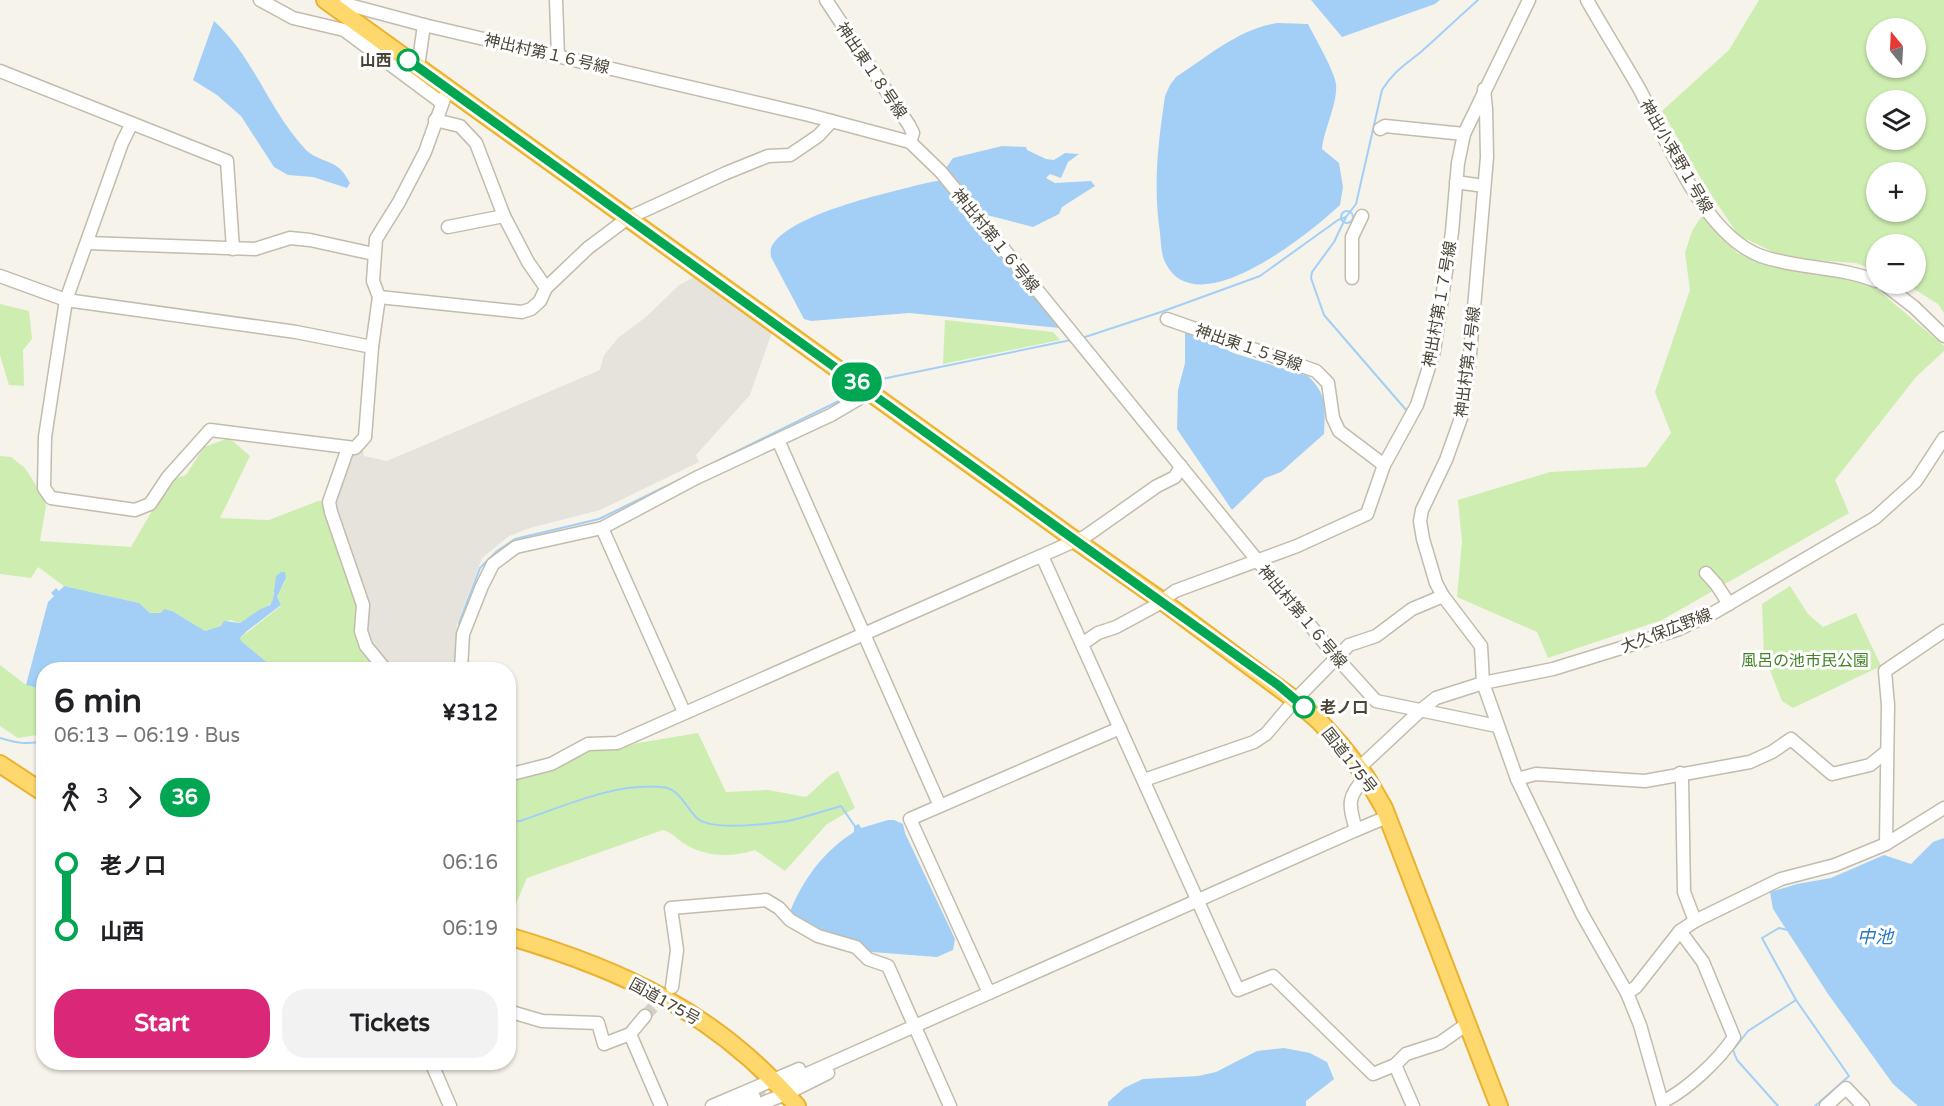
<!DOCTYPE html>
<meta charset="utf-8">
<style>
:root{--surface:#fff;--page:#f2f2f2;--text:#202124;--muted:#757577;--accent:#db2777}
body{margin:0;font-family:"Varela Round","Noto Sans JP",sans-serif;background:var(--page);color:var(--text);height:100vh;display:flex;flex-direction:column;font-size:22px;white-space:nowrap}
*{box-sizing:border-box;margin:0}
p{font-size:20px;color:var(--muted)}
.icon{flex:none;width:33px;height:33px;fill:none;stroke:currentColor;stroke-width:2;stroke-linecap:round;stroke-linejoin:round}
.map{position:relative;flex:1;overflow:hidden}
.details{position:absolute;left:36px;top:662px;width:480px;height:408px;display:flex;flex-direction:column;background:var(--surface);border-radius:24px;box-shadow:0 2px 4px #0004}
.details>*{flex:none}
.badge{padding:0 12px;border-radius:20px;font-size:21px;line-height:39px}
.needle{width:39px;rotate:342deg}
.fabs{position:absolute;left:1866px;top:18px;display:grid;gap:12px}
.fabs a{display:grid;place-items:center;width:60px;height:60px;border-radius:50%;background:var(--surface);box-shadow:0 2px 4px #0004;font-size:30px}
.map>.badge{position:absolute;translate:-50% -50%;box-shadow:0 0 0 3px #fff}
.legs{display:flex;align-items:center;gap:9px;height:66px;padding:0 18px;font-size:20px}
.legs p{margin-inline-start:auto}
.overview{display:flex;align-items:center;justify-content:space-between;height:102px;padding:0 18px}
h1{font-size:33px;font-weight:700;line-height:45px}
.action{display:flex;gap:12px;margin-top:auto;padding:12px 18px}
.action a{flex:1;height:69px;border-radius:24px;background:var(--accent);color:#fff;font-size:24px;font-weight:700;line-height:69px;text-align:center}
.action a+a{background:var(--page);color:var(--text)}
ul{padding:0 18px;list-style:none}
li{display:flex;align-items:center;gap:21px;height:66px;font-size:22px}
li i{display:grid;place-items:center;width:9px;height:100%;margin:0 8px;background:currentColor}
li i::after{content:'';width:15px;height:15px;margin:-8px;border:4px solid;border-radius:50%;background:var(--surface)}
li p{margin-inline-start:auto}
li:first-child i{background:linear-gradient(#0000 50%,currentColor 0)}
li:last-child i{background:linear-gradient(currentColor 50%,#0000 0)}
.map>svg:first-child{display:block}
</style>
<div class="map">
<svg width="1944" height="1106" viewBox="0 0 1944 1106">
<rect width="100%" height="100%" fill="#f6f3ea"/>
<polygon fill="#e6e2dc" points="698,275 773,329 750,395 696,455 699,462 600,510 530,528 509,536 482,558 457,624 454,669 392,669 369,639 367,604 335,505 351,453 363,450 364,456 387,461 600,370 604,355 619,337 646,317 679,285"/>
<g fill="#ceedb1" fill-rule="evenodd">
<path d="M1759,0H1944V313L1938,304L1906,284H1916V244H1876V271L1856,263L1800,259L1773,252L1738,235L1703,182L1662,111L1729,50ZM1876,28H1916V68H1876ZM1876,100H1916V140H1876ZM1876,172H1916V212H1876Z"/>
<polygon points="1703,214 1737,253 1772,267 1830,274 1870,283 1944,346 1944,351 1916,377 1835,480 1849,513 1662,620 1548,658 1537,632 1457,597 1462,542 1458,500 1550,472 1646,467 1671,433 1655,392 1690,290 1685,253 1692,231"/>
<polygon points="0,304 29,311 32,339 23,350 24,386 9,385 0,355"/>
<polygon points="945,320 1053,332 1060,340 943,364"/>
<path d="M229,438L250,456L220,518L269,520L318,501H324L356,606L357,633L380,669H275L241,641L240,638L281,606L277,597L286,579L273,593C273,597 274,599 271,603C269,606 246,619 240,623L230,620L221,626L205,631L174,612L150,613L139,603L64,586L38,567L31,578L0,574V456L11,457L25,468L42,495L46,506L40,541L131,547L170,480L186,475L204,447Z"/>
<polygon points="1790,586 1808,614 1823,627 1856,613 1881,666 1793,708 1782,701 1764,655 1762,604"/>
<polygon points="0,665 26,685 41,689 43,693 43,734 18,738 0,726"/>
<path d="M698,733L726,792L768,790L806,797C817,789 826,776 838,771L855,808L827,824L785,871L755,850C729,858 706,857 683,843C676,838 671,832 663,830L527,878L509,920V776L554,767L590,751Z"/>
</g>
<g fill="#a3cff7">
<polygon points="1311,0 1440,0 1435,4 1342,37"/>
<path d="M214,21C254,57 269,111 306,150C315,159 329,160 339,168C343,171 347,178 350,183L347,188L313,177L288,175L274,167L241,116L217,95L193,80Z"/>
<path d="M1278,23L1308,24C1315,38 1334,70 1336,84C1338,103 1324,129 1322,149L1339,163L1343,187L1340,205C1310,233 1198,325 1166,264C1161,255 1161,243 1160,233C1153,185 1158,144 1165,96L1170,85L1176,77C1207,57 1240,28 1278,23Z"/>
<polygon points="1002,146 1026,147 1027,150 1046,159 1054,160 1065,153 1079,154 1068,162 1061,178 1050,174 1046,178 1055,183 1091,181 1095,186 1062,207 1059,214 1033,227 987,215 979,209 946,168 953,158"/>
<path d="M942,180L1060,328L909,313L811,321L804,319L771,257C771,254 770,250 771,248C786,214 892,192 926,183Z"/>
<path d="M1185,331L1216,343L1233,353L1308,376C1328,395 1325,409 1324,434L1281,472L1265,478L1232,510L1177,429L1178,390L1185,363Z"/>
<polygon points="281,572 285,572 286,578 277,597 281,605 247,631 240,638 241,641 275,669 230,669 220,666 210,669 173,669 161,663 155,665 152,669 44,669 43,693 41,689 26,685 48,602 54,596 51,593 56,588 59,591 64,586 139,603 150,613 160,613 165,609 174,612 205,631 221,626 224,621 240,623 259,610 270,605 273,599 276,576"/>
<path d="M888,820H894L903,824L905,833L955,939L953,950L937,957L871,952L858,942L824,931L790,912C803,879 824,851 854,832V826L859,824L861,828Z"/>
<polygon points="1944,838 1944,1106 1918,1106 1893,1084 1828,994 1773,909 1770,892 1797,884 1831,878 1884,855 1911,864 1933,842"/>
<polygon points="1284,1048 1310,1053 1327,1062 1334,1079 1306,1101 1306,1106 1108,1106 1108,1102 1124,1088 1143,1079 1198,1076 1216,1072 1257,1051"/>
</g>
<g fill="none" stroke-linecap="round" stroke-linejoin="round">
<g stroke="#a3cff7" stroke-width="2">
<circle cx="1347" cy="217" r="6"/>
<polyline points="1346,217 1334,242 1312,272 1311,278 1324,315 1407,411"/>
<path d="M1082,338L1161,312L1260,276L1338,220L1346,217L1356,204L1382,90C1394,71 1405,65 1422,51C1441,34 1459,17 1478,0"/>
<polyline points="877,380 1071,340"/>
<polyline points="703,468 857,392"/>
<polyline points="459,631 459,623 480,568 497,551 515,539 599,519 687,476"/>
<polyline points="455,667 456,655"/>
<path d="M0,738C16,743 27,745 44,741"/>
<path d="M508,821H520C565,806 613,783 661,787C681,788 685,808 698,819C714,831 768,824 788,821C806,817 824,811 841,806L856,828"/>
<polyline points="1788,930 1779,928 1762,938 1796,1000 1849,1076 1815,1106"/>
<polyline points="1778,1106 1737,1060 1733,1050 1748,1031 1796,1000"/>
</g>
<g stroke="#d4d0c6" stroke-width="12" stroke-dasharray="12 6" stroke-linecap="butt">
<polyline points="645,1016 667,992"/>
<polyline points="754,1097 784,1084"/>
</g>
<g stroke="#c3bcac" stroke-width="15">
<g id="minor">
<polyline points="260,0 293,18 344,30 442,103"/>
<polyline points="556,0 558,56"/>
<polyline points="826,0 909,125 913,133 910,142"/>
<path d="M1587,0C1604,30 1623,60 1640,90C1667,141 1704,235 1761,256C1798,269 1839,266 1876,281"/>
<polyline points="336,7 349,5 424,25 809,115 910,142 941,172 1336,657 1376,701 1497,726"/>
<polyline points="418,67 424,25"/>
<polyline points="0,71 227,161 233,249"/>
<polyline points="1484,89 1486,109 1487,157 1469,366 1461,418 1446,460 1422,510 1420,521 1423,539 1436,583 1443,596 1481,646 1483,683 1517,779 1582,914 1627,993 1640,1025 1663,1106"/>
<polyline points="435,120 460,126 476,143 504,216 528,262 546,288"/>
<polyline points="131,125 122,143 66,300 45,437 44,488 51,498 135,510 150,504 168,477 210,430 355,448 365,437 372,347 379,297 373,281 376,239 399,202 425,152 448,88"/>
<polyline points="1380,129 1385,126 1464,134"/>
<polyline points="1456,182 1484,186"/>
<polyline points="448,227 504,216"/>
<polyline points="87,243 255,249 290,238 310,240 374,254"/>
<polyline points="0,276 66,300 296,332 372,347"/>
<polyline points="1352,278 1352,237 1362,216"/>
<polyline points="1884,284 1914,307 1944,336"/>
<polyline points="379,297 522,312 531,309 540,301 546,288 588,248 628,218 726,173 768,156 790,155 818,136 832,121"/>
<polyline points="1167,319 1316,371 1328,383 1333,418 1339,431 1384,465"/>
<polyline points="778,440 940,806"/>
<polyline points="348,448 329,502 331,512 363,605 361,631 366,646 385,669"/>
<polyline points="602,528 684,712"/>
<polyline points="1042,556 1238,990 1273,976 1373,1074 1395,1065 1406,1054 1440,1043 1467,1024"/>
<polyline points="1706,573 1716,584 1729,604"/>
<polyline points="1082,644 1098,633 1116,627 1155,606 1175,591 1297,546 1367,514 1384,465 1417,405 1434,351 1452,232 1458,163 1464,134 1529,0"/>
<polyline points="461,669 463,634 482,586 493,564 516,547 602,528 696,478 831,415 870,392"/>
<polyline points="1359,768 1421,710 1436,698 1483,683 1553,669 1621,648 1679,629 1715,612 1875,518 1916,481 1944,438"/>
<polyline points="1680,773 1682,780 1684,892 1695,921"/>
<polyline points="508,775 551,764 588,744 617,743 1086,536 1157,486 1175,477 1181,466"/>
<polyline points="1517,779 1536,774 1645,781 1750,762 1772,752 1791,739 1832,774 1870,765 1886,752"/>
<polyline points="1144,780 1254,742 1266,734 1295,700 1349,645 1376,636 1412,609 1443,596"/>
<polyline points="1356,830 1387,817"/>
<polyline points="1886,844 1888,705 1885,671 1944,631"/>
<polyline points="672,987 677,950 671,908 766,900 779,908 790,920 818,936 856,947 868,959 888,966 950,1106"/>
<polyline points="989,993 910,819 1120,728"/>
<polyline points="1627,993 1636,987 1680,931 1695,921 1781,879 1835,865 1886,844 1944,808"/>
<polyline points="508,1011 542,1021 598,1023 604,1044 630,1034"/>
<polyline points="645,1016 630,1034 661,1106"/>
<polyline points="431,1062 450,1106"/>
<polyline points="1395,1065 1413,1106"/>
<path d="M791,1081L1356,830C1349,805 1346,797 1366,777"/>
<path d="M1662,1102C1687,1090 1719,1060 1734,1037L1703,962L1680,931"/>
<polyline points="712,1106 799,1069"/>
<polyline points="734,1106 754,1097"/>
<polyline points="755,1106 786,1094 828,1073"/>
<polyline points="1826,1106 1846,1088 1863,1106"/>
</g>
</g>
<g stroke="#eab230" stroke-width="20">
<g id="highway">
<polyline points="325,0 1075,540 1162,601 1295,700 1320,722 1340,744 1366,777 1384,808 1499,1106"/>
<polyline points="0,764 44,793"/>
<path d="M508,936C624,970 716,1013 797,1106"/>
</g>
</g>
<use href="#minor" stroke="#fff" stroke-width="12"/>
<use href="#highway" stroke="#ffd86d" stroke-width="16"/>
</g>
<g fill="none" stroke-linecap="round" stroke-linejoin="round">
<g stroke="#fff" stroke-width="14">
<polyline id="line-1" points="408,60 1075,540 1278,685 1304,707"/>
</g>
<use href="#line-1" stroke="#00a651" stroke-width="9"/>
</g>
<g fill="#fff" stroke="#00a651" stroke-width="3">
<circle cx="408" cy="60" r="10"/>
<circle cx="1304" cy="707" r="10"/>
</g>
<g text-anchor="middle" stroke-width="6" stroke-linejoin="round" paint-order="stroke">
<g font-size="16" fill="#4b4537" stroke="#fff">
<text transform="translate(547 53) rotate(13)" y="6">神出村第１６号線</text>
<text transform="translate(872 70) rotate(56)" y="6">神出東１８号線</text>
<text transform="translate(1677 156) rotate(60)" y="6">神出小束野１号線</text>
<text transform="translate(996 240) rotate(51)" y="6">神出村第１６号線</text>
<text transform="translate(1439 304) rotate(-80)" y="6">神出村第１７号線</text>
<text transform="translate(1249 347) rotate(19)" y="6">神出東１５号線</text>
<text transform="translate(1467 362) rotate(-83)" y="6">神出村第４号線</text>
<text transform="translate(1303 616) rotate(50)" y="6">神出村第１６号線</text>
<text transform="translate(1666 630) rotate(-21)" y="6">大久保広野線</text>
<text transform="translate(1350 760) rotate(52)" y="6">国道175号</text>
<text transform="translate(665 1001) rotate(29)" y="6">国道175号</text>
</g>
<g font-size="16" font-weight="bold" fill="#4b4537" stroke="#fff" text-anchor="end">
<text x="392" y="66">山西</text>
<text x="1320" y="713" text-anchor="start">老ノ口</text>
</g>
<g font-size="16" fill="#428324" stroke="#fff">
<text x="1805" y="666">風呂の池市民公園</text>
</g>
<g font-size="18" font-style="italic" fill="#2676c2" stroke="#fff">
<text x="1875" y="943">中池</text>
</g>
</g>
</svg>
<div class="fabs">
<a><svg class="needle" viewBox="-14 -14 28 28"><path d="M0-13l5 13h-10z" fill="#e53935"/><path d="M0 13l5-13h-10z" fill="#757577"/></svg></a>
<a><svg class="icon" aria-label="layers" viewBox="0 0 24 24"><path d="M12 4l9 5-9 5-9-5zM3 14l9 5 9-5"/></svg></a>
<a>+</a>
<a>−</a>
</div>
<b class="badge" style="left:857px;top:382px;background:#00a651;color:#fff">36</b>
<section class="details">
<div class="overview"><div><h1>6 min</h1><p>06:13 – 06:19 · Bus</p></div><b>¥312</b></div>
<div class="legs"><svg class="icon" aria-label="walk" viewBox="0 0 24 24"><circle cx="13" cy="4" r="2"/><path d="M13 8l-2 6 4 7M11 14l-3 7M7 12l3-4h3l4 4"/></svg>3<svg class="icon" aria-label="forward" viewBox="0 0 24 24"><path d="M9 5l7 7-7 7"/></svg><b class="badge" style="background:#00a651;color:#fff">36</b></div>
<ul>
<li><i style="color:#00a651"></i><b>老ノ口</b><p>06:16</p></li>
<li><i style="color:#00a651"></i><b>山西</b><p>06:19</p></li>
</ul>
<div class="action"><a>Start</a><a>Tickets</a></div>
</section>
</div>
